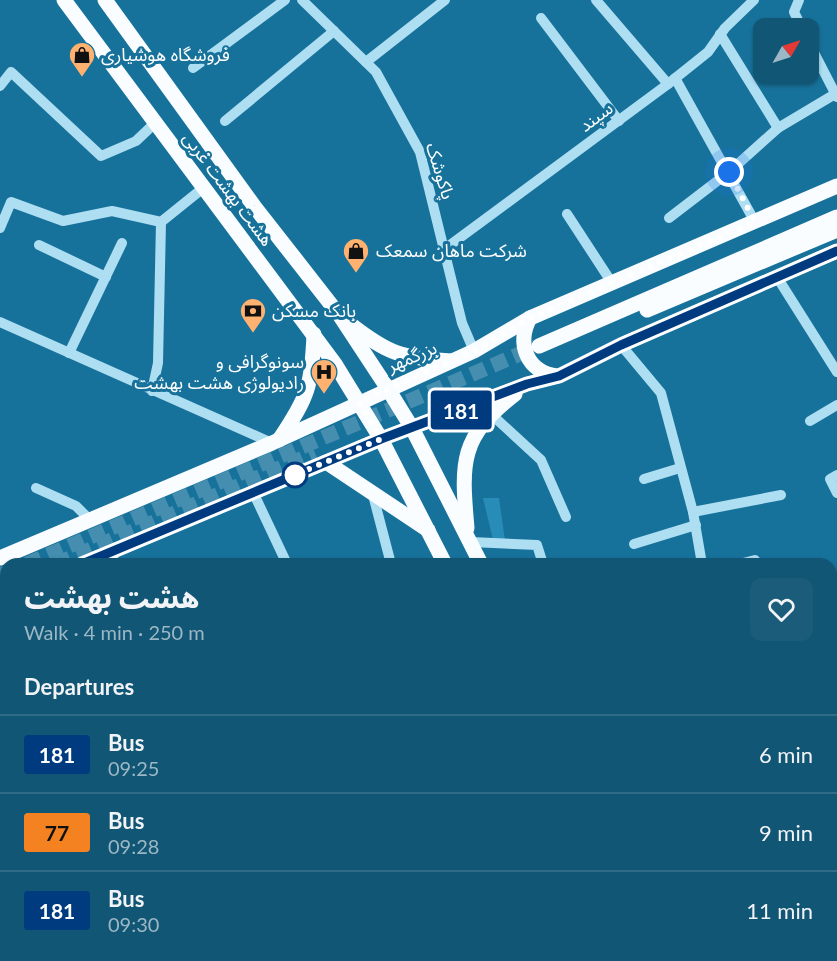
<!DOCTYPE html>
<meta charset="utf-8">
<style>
:root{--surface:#115674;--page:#1a5c79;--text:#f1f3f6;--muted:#9cb7c5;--line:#306c86}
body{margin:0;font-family:Lato,"Noto Sans Arabic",sans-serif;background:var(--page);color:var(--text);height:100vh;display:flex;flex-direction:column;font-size:22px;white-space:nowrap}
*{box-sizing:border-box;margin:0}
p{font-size:20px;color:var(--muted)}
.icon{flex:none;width:33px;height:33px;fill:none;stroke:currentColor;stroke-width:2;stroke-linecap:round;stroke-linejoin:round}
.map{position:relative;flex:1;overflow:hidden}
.drawer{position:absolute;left:0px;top:558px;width:837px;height:404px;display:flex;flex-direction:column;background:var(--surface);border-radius:18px 18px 0 0;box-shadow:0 2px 4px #0004}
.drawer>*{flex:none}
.badge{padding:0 12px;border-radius:4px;font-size:21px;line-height:39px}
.needle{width:39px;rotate:51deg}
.controls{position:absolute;left:753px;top:18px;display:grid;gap:12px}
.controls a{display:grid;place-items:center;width:66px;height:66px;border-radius:12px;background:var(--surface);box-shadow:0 2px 4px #0004;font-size:30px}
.you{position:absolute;width:30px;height:30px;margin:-15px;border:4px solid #fff;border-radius:50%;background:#1a73e8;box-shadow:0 0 0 9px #1a73e833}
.map>.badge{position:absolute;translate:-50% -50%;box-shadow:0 0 0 3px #fff}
h2{padding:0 24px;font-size:22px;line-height:54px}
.round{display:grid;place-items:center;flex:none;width:63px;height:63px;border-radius:12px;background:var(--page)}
.overview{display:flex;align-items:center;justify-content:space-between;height:102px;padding:0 24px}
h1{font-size:28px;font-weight:800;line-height:45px}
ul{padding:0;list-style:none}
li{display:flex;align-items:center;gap:18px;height:78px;padding:0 24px;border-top:2px solid var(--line)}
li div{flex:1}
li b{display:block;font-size:22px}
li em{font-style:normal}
li .badge{min-width:66px;font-weight:700;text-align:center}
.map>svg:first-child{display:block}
</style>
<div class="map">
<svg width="837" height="961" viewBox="0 0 837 961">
<rect width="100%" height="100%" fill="#17729b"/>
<polygon fill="#278db8" points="483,498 499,498 505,541 493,540"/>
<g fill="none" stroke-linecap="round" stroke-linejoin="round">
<g stroke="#458eaf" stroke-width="15" stroke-dasharray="15 8" stroke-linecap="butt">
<polyline points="27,564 536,347"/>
<polyline points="56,564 315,453"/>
<polyline points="0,575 6,573"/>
<polyline points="0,588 6,585"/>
</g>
<g stroke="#aedef2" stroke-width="10">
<polyline points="302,0 376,72 420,152 462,323 474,351"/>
<polyline points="596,0 668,84"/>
<polyline points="799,0 794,12 802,28"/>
<polyline points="541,18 619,121"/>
<polyline points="720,34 778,128"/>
<polyline points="808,41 837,97"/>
<polyline points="366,62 445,0"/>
<polyline points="193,68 285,0"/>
<polyline points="675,78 755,222"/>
<polyline points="0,86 11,72 101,156 136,141 155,123"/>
<polyline points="225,121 334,31"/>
<polyline points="567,214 612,283"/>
<polyline points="669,218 729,172 778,128 835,94"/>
<polyline points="0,228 11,202 63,221 112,211 161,222"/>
<polyline points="39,245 106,277"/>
<polyline points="446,248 668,84 708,52 725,28 754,0"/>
<polyline points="777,277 837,372"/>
<polyline points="0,322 272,443"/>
<polyline points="621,345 661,393 693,512 702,564"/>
<polyline points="69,353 122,243"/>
<polyline points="152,391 158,363 161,222 202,189"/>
<polyline points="490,413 541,460 566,517"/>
<polyline points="810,421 837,405"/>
<polyline points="837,475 830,479 837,493"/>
<polyline points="644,479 680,468"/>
<polyline points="36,488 76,506 89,519"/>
<polyline points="253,492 287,564"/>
<polyline points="373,495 391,564"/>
<polyline points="693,512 781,495"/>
<polyline points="471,542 537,545 543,564"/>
<polyline points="634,544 696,525"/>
<polyline points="104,554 119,564"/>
<polyline points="739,564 755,560"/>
<polyline points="831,601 836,602 837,606"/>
<polyline points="831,820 837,819"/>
<polyline points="384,956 386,961"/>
<polyline points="498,956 499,961"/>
<polyline points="762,956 765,961"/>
<polyline points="824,956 826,961"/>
<polyline points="296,961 310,956"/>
</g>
<g stroke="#f9fdff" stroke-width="15">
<polyline points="64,0 335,364 381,439 445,564"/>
<polyline points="105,0 254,206 340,316 388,389 412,428 481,564"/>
<polyline points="647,310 837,230"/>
<path d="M530,318C516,344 527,372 557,376"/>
<path d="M350,324C390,355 400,357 451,361"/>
<polyline points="539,346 837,217"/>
<path d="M279,440C308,397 312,386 314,334"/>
<polyline points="326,462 428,530"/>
<path d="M467,528C461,461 460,437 515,394"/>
<polyline points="0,558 272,443 474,351 530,318 837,186"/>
<polyline points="82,564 381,439 527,384 559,376 621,345 837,251"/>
<polyline points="0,599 6,597"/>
<polyline points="0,627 6,640"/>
<polyline points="134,956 136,961"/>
<polyline points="626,956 629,961"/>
<polyline points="660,956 663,961"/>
</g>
</g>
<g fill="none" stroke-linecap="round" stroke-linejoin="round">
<g stroke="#fff" stroke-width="14">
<polyline id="line" points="82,564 381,439 527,384 559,376 621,345 837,251"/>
</g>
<use href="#line" stroke="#003b80" stroke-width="9"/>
<polyline stroke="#fff" stroke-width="6" stroke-dasharray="0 10.8" points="295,475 292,476 381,439 359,402 474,351 530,318 755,222 729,172"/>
</g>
<defs>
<g id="shop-pin" transform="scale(1.35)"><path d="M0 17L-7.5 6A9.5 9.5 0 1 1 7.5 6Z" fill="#ffb16f" stroke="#17729b"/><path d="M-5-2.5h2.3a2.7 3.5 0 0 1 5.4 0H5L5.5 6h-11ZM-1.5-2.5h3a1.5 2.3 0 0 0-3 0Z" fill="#111"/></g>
<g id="bank-pin" transform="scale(1.35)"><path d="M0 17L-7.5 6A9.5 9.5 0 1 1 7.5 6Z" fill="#ffb16f" stroke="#17729b"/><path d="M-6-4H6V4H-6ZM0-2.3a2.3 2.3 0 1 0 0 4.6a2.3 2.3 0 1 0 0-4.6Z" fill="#111"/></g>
<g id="hospital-pin" transform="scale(1.35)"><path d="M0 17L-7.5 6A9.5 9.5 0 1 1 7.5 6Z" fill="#ffb16f" stroke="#17729b"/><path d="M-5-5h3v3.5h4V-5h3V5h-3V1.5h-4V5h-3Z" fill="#111"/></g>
</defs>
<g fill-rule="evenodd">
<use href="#shop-pin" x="82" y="55"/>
<use href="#shop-pin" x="356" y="251"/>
<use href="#bank-pin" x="253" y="311"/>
<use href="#hospital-pin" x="324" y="372"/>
</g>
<circle fill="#fff" stroke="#003b80" stroke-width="3" cx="295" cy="475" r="12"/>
<g text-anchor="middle" stroke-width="6" stroke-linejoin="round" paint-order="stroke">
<g font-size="18" fill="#fff" stroke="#17729b" text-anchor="start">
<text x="101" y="61">فروشگاه هوشیاری</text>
<text x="376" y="257">شرکت ماهان سمعک</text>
<text x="272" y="317">بانک مسکن</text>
<text x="304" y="368" text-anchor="end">سونوگرافی و<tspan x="304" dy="21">رادیولوژی هشت بهشت</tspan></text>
</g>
<g font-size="18" fill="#fff" stroke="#17729b">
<text transform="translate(596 117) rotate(-37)" y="6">سپند</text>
<text transform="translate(440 171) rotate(73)" y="6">پاکوشک</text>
<text transform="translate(228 189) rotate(53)" y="6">هشت بهشت غربی</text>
<text transform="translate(412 357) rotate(-23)" y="6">بزرگمهر</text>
</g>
</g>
</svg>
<div class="controls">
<a><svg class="needle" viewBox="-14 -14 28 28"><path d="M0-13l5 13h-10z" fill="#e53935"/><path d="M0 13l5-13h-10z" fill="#9cb7c5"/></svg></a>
</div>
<div class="you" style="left:729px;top:172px"></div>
<b class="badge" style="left:461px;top:410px;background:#003b80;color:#fff">181</b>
<section class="drawer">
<div class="overview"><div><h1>هشت بهشت</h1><p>Walk · 4 min · 250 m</p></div><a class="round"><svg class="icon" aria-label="heart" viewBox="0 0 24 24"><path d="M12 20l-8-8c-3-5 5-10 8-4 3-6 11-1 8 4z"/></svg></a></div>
<h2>Departures</h2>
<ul>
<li><span class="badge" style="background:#003b80;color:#fff">181</span><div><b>Bus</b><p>09:25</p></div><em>6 min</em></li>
<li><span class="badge" style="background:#f58220;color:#111">77</span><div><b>Bus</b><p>09:28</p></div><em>9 min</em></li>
<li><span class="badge" style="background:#003b80;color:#fff">181</span><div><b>Bus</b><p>09:30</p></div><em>11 min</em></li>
</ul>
</section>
</div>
